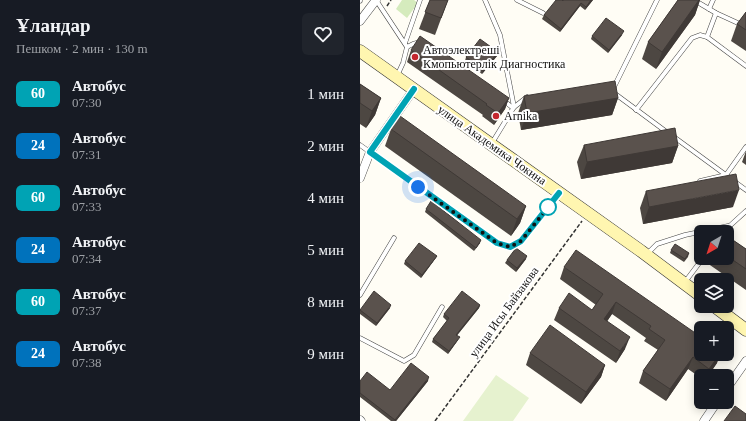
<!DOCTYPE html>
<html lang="ru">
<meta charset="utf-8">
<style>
:root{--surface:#171b24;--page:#20242c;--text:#f1f3f6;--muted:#9ea1a6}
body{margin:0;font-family:Georgia,serif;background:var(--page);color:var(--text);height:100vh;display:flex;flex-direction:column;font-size:15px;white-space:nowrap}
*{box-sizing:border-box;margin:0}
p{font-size:13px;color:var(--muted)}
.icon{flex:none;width:22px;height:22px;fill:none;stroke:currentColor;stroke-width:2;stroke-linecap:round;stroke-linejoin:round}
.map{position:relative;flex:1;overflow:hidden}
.details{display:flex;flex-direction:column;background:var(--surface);width:360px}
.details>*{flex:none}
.badge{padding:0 8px;border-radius:6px;font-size:14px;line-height:26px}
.needle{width:26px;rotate:219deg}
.fabs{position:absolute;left:334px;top:225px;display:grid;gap:8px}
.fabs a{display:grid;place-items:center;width:40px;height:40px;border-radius:6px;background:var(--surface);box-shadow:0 2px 10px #0003;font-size:20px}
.you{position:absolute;width:20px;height:20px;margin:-10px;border:3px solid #fff;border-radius:50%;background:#1a73e8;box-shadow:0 0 0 6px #1a73e833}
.map>.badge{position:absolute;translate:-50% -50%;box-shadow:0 0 0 2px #fff}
.round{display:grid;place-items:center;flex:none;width:42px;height:42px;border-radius:6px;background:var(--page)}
.summary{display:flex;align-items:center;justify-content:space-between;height:68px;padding:0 16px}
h1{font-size:19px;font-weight:700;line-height:30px}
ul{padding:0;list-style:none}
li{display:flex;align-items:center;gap:12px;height:52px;padding:0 16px}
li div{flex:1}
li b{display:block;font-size:15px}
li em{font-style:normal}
li .badge{min-width:44px;font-weight:700;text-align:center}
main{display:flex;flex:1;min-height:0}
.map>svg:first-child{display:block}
</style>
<main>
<section class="details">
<div class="summary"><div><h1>Ұландар</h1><p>Пешком · 2 мин · 130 m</p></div><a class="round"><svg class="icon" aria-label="heart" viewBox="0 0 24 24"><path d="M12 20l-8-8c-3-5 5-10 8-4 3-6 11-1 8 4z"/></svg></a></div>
<ul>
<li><span class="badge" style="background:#00a3b4;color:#fff">60</span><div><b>Автобус</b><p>07:30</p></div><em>1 мин</em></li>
<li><span class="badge" style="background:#0072bc;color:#fff">24</span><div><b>Автобус</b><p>07:31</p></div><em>2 мин</em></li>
<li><span class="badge" style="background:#00a3b4;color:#fff">60</span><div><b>Автобус</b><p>07:33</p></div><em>4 мин</em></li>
<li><span class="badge" style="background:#0072bc;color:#fff">24</span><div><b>Автобус</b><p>07:34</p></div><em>5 мин</em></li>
<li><span class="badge" style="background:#00a3b4;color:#fff">60</span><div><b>Автобус</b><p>07:37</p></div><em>8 мин</em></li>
<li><span class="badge" style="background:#0072bc;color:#fff">24</span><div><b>Автобус</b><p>07:38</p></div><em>9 мин</em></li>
</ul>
</section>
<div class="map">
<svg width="386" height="421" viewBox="0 0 386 421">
<rect width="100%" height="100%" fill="#fffdf5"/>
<polygon fill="#d5ebbd" points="42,0 54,0 58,3 47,18 36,9"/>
<polygon fill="#e6f2cf" points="136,375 169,398 153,421 103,421"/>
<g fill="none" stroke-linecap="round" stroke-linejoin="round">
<g stroke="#444" stroke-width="5">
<g id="lane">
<polyline points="16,0 47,47 43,63 37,76"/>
<polyline points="125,0 140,35 154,107 132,143"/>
<polyline points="157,0 183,13"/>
<polyline points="334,0 356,13 380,24 386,28"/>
<polyline points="0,1 0,0"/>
<polyline points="349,9 353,0"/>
<polyline points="347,37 356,13"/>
<polyline points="45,43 60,0"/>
<polyline points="47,47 53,44 60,42"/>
<polyline points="254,87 297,0"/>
<polyline points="254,93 308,133"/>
<polyline points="143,100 153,108 167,97"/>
<polyline points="276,110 332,38 340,35 347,37 386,66"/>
<polyline points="314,137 370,178"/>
<polyline points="0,145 137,243 150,247 161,241 199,193"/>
<polyline points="340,181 366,175 386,147"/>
<polyline points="375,182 386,190"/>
<polyline points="363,232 386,211"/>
<polyline points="287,254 297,244 325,235 368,226"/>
<polyline points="325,282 343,258"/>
<polyline points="0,295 34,238"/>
<polyline points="0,338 44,361 54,355 82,307"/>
</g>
</g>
<g stroke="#444" stroke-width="9">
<g id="street">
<polyline points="0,21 16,0"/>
<polyline points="0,178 10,152 54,89"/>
<polyline points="367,388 386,361"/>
<polyline points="0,420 1,421"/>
<polyline points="344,421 357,402"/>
</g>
</g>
<g stroke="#333" stroke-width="13">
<g id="secondary">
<polyline points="0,51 281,251 341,296"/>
<polyline points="354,306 386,330"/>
</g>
</g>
<g stroke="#333" stroke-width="1.5" stroke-dasharray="4 2" stroke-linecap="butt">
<polyline points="27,6 31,0"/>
<polyline points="75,421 222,221"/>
</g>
<use href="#lane" stroke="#fff" stroke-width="4"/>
<use href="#street" stroke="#fff" stroke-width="8"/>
<use href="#secondary" stroke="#fff6b0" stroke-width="12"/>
</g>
<g fill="#4d4742">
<polygon points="70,0 88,0 75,35 59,29"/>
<polygon points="233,0 225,10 220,6 200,32 182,19 184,15 203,1"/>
<polygon points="318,0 340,0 335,15 296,69 282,59 288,42"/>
<polygon points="386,12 386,51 371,41 377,24"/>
<polygon points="262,35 248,53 231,39 232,36"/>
<polygon points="51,50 149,98 145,109 134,125 122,116 123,115 47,62"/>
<polygon points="138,52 137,56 122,74 105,61 106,57"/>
<polygon points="0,84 21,98 15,115 6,128 0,124"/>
<polygon points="164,96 258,98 252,115 161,130 158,113"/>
<polygon points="31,129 166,206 160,223 151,236 25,146"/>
<polygon points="224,145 318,146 312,163 221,179 217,162"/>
<polygon points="386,151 386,165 382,162"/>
<polygon points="286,191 373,207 283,224 280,208"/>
<polygon points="66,209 120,243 114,251 65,212"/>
<polygon points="367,236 386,249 386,290 347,263 349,258 367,258"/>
<polygon points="311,250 329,253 328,257 324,262 310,253"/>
<polygon points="77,256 75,259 61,278 44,264 45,261"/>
<polygon points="166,259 156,272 145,263 147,260"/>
<polygon points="204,267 357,363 348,376 341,376 341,378 328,369 306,401 279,383 283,371 298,350 284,341 286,338 252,314 247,321 265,349 256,363 194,320 199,308 232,310 236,305 200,279"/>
<polygon points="120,305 119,308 97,335 98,340 88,354 72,342 73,339 87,321 83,317 84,314"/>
<polygon points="30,308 16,326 0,314 0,309"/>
<polygon points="170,353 245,365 241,377 221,404 166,365"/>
<polygon points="0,381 30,390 68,381 36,421 31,421 0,397"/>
</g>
<g fill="#3f3936">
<polygon points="231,0 233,0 225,10 226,7"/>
<polygon points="339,0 340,0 335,15 296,69 302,52"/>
<polygon points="221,3 220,6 200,32 201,29"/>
<polygon points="264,31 262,35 248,53 249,50"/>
<polygon points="138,52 137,56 122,74 123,71"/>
<polygon points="21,98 15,115 6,128 12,111"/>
<polygon points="149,98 145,109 134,125 138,113"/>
<polygon points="258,98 252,115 161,130 167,113"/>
<polygon points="318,146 312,163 221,179 227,162"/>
<polygon points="379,190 373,207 283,224 289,207"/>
<polygon points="166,206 160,223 151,236 157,219"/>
<polygon points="121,240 120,243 114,251 116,248"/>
<polygon points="77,256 75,259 61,278 62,275"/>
<polygon points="167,256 166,259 156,272 157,268"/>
<polygon points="256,302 252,314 240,332 244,319"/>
<polygon points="31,305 30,308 16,326 17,323"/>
<polygon points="120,305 119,308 95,338 96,335"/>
<polygon points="100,337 98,340 88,354 89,351"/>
<polygon points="270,337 265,349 256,363 260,351"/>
<polygon points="360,354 361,354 357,363 348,376 347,376 349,369"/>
<polygon points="333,357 328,369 306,401 310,389"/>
<polygon points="245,365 241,377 221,404 226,392"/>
<polygon points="69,377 68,381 36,421 35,421"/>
</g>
<g fill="#5a524d" stroke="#3f3936">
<polygon points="70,0 88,0 81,18 65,12"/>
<polygon points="196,0 202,0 203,1 203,0 231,0 226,7 221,3 201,29 184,15"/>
<polygon points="318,0 339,0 302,52 288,42"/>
<polygon points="386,12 386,30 377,24"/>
<polygon points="246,18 264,31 249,50 232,36"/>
<polygon points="60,36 149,98 138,113 126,105 127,104 51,50"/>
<polygon points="120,39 138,52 123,71 106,57"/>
<polygon points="255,81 258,98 167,113 164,96"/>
<polygon points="0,84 21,98 12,111 0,103"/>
<polygon points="40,116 166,206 157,219 31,129"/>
<polygon points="315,128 318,146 227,162 224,145"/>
<polygon points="376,174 379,190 289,207 286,191"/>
<polygon points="71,201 121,240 116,248 66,209"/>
<polygon points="367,236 386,249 386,269 367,256"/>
<polygon points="59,243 77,256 62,275 45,261"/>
<polygon points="315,244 329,253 325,259 311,250"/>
<polygon points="156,248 167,256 157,268 147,260"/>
<polygon points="216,250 341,337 341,354 360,354 349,369 333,357 310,389 283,371 305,340 289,329 291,326 256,302 244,319 270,337 260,351 199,308 209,293 232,310 243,294 204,267"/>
<polygon points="14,291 31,305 17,323 0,310"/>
<polygon points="102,291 120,305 96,335 100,337 89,351 73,339 89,318 84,314"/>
<polygon points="190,325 245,365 226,392 170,353"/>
<polygon points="51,363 69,377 35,420 0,393 0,381 7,372 30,390"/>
<polygon points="375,406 386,414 386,421 364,421"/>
</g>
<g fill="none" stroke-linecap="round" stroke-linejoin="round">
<g stroke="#fff" stroke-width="9">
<polyline id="line" points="54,89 10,152 137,243 150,247 161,241 199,193"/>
</g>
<use href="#line" stroke="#00a3b4" stroke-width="6"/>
<polyline stroke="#111" stroke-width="4" stroke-dasharray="0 7.2" points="58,187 137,243 150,247 161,241 190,205 188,207"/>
</g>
<g fill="#c4262e" stroke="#fff" stroke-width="1.5">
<circle cx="55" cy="57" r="4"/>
<circle cx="136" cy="116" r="4"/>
</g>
<circle fill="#fff" stroke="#00a3b4" stroke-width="2" cx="188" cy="207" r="8"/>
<g text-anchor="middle" stroke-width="4" stroke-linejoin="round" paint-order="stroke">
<g font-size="12" fill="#111" stroke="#fff" text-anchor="start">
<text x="63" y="54">Автоэлектреші<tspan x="63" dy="14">Кмопьютерлік Диагностика</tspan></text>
<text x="144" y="120">Arnika</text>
</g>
<g font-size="12" fill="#111" stroke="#fff">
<text transform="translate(132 145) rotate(35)" y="4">улица Академика Чокина</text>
<text transform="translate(144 312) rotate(-54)" y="4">улица Исы Байзакова</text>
</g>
</g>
</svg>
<div class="fabs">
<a><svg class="needle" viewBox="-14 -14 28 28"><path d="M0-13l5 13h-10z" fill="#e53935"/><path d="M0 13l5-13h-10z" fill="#9ea1a6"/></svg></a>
<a><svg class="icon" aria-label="layers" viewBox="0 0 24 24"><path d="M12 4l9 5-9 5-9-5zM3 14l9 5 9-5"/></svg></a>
<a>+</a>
<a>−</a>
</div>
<div class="you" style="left:58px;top:187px"></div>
</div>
</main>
